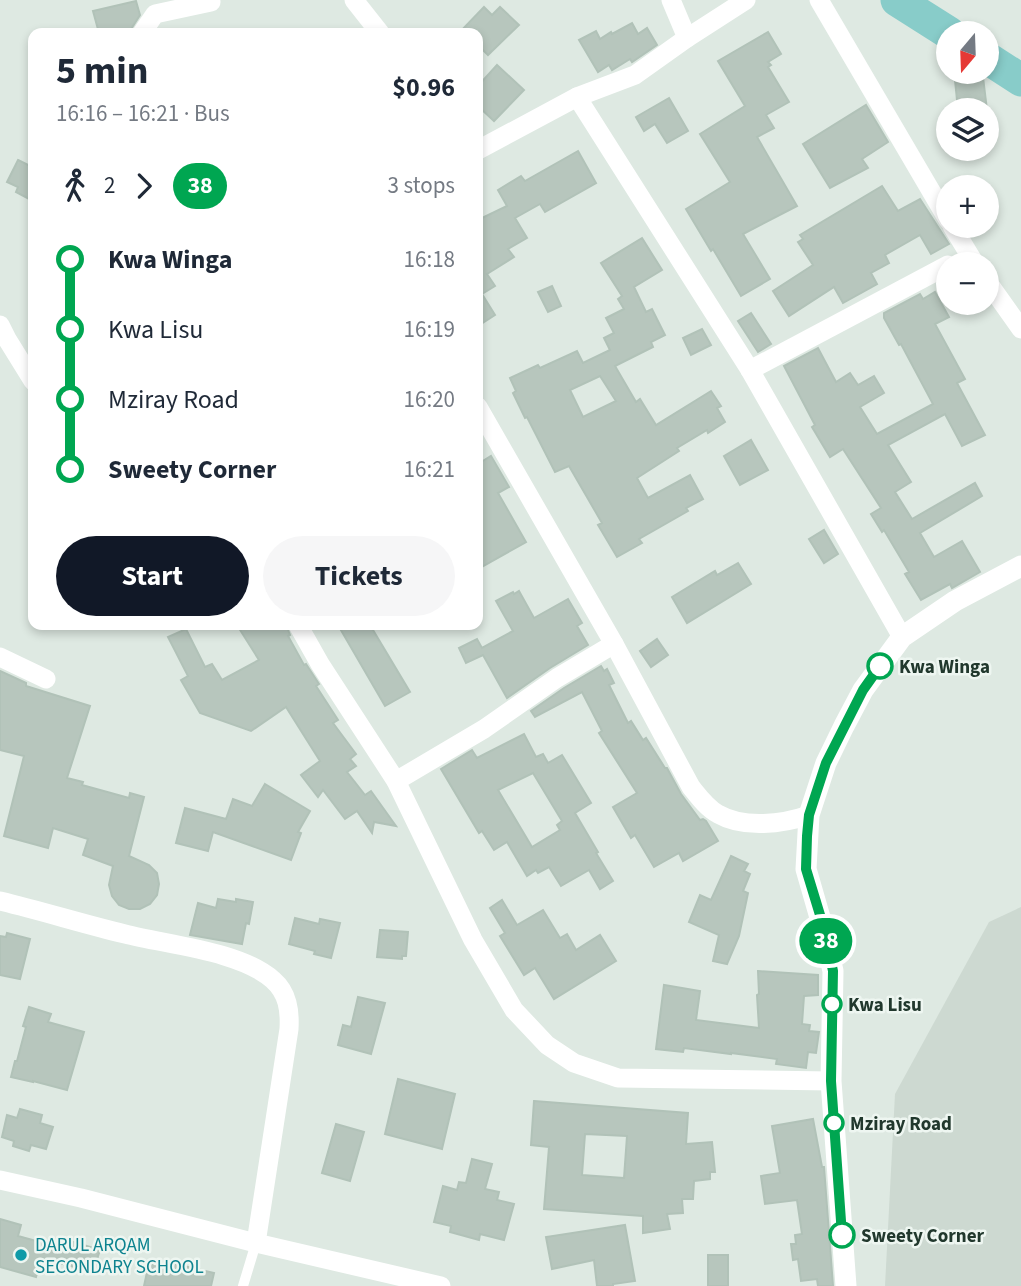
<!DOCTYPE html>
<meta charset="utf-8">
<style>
:root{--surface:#fff;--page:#f6f6f7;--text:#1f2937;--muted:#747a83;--accent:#111827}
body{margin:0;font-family:"Source Sans 3",sans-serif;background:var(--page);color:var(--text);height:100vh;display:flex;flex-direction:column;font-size:26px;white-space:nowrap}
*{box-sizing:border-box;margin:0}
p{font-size:23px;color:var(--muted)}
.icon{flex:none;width:38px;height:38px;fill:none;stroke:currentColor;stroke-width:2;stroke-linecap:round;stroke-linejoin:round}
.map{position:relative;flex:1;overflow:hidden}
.panel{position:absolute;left:28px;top:28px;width:455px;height:602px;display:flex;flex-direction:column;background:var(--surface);border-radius:14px;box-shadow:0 4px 10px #0003}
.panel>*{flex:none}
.badge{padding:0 14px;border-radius:23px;font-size:24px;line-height:46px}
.needle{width:46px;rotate:199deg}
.controls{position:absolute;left:936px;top:21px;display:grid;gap:14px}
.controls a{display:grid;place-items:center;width:63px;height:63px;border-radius:50%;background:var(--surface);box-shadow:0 4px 10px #0003;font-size:35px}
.map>.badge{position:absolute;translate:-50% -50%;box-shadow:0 0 0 4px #fff}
.legs{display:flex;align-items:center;gap:10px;height:77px;padding:0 28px;font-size:23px}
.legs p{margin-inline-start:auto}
.head{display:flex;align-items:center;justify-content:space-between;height:119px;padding:0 28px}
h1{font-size:38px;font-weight:700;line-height:52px}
.cta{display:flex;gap:14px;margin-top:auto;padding:14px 28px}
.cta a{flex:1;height:80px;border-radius:42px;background:var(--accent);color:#fff;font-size:28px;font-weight:700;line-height:80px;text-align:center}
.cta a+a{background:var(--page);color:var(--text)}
ul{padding:0 28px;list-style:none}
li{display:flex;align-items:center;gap:24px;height:70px;font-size:26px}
li i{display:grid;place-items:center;width:10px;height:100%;margin:0 9px;background:currentColor}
li i::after{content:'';width:18px;height:18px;margin:-9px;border:5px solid;border-radius:50%;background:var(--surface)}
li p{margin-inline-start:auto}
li:first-child i{background:linear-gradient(#0000 50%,currentColor 0)}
li:last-child i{background:linear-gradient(currentColor 50%,#0000 0)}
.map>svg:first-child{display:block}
</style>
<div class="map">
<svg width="1021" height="1286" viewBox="0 0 1021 1286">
<rect width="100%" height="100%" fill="#dee9e2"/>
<polygon fill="#cdd9d1" points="1021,907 1021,1286 885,1286 895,1094 989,922"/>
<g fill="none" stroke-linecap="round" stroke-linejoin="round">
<g stroke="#88ccc9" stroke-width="33">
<polyline points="897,0 949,33"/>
<polyline points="987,58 1021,80"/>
</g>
</g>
<g fill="#b7c6bd" stroke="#b1c2b8" stroke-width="2" fill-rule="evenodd">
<polygon points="136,1 140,15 131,29 111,33 99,33 93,11"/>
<polygon points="484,7 492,15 500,7 519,25 488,55 478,45 478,33 459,33"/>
<polygon points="632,23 638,34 647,28 657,45 632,62 630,59 612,70 609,65 598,72 579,40 596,31 600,39 611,32 612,34"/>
<polygon points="768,32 781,54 768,62 771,65 768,67 789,102 766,115 774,128 757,137 797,206 743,234 770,279 741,296 713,249 711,251 686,209 730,182 700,134 745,106 718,61"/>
<polygon points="497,65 524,90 494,121 478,106 478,86"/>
<polygon points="983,77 987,110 958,110 955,80"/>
<polygon points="669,98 688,131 667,143 655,124 644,131 636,117"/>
<polygon points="866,105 888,142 862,159 868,168 830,188 803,144"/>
<polygon points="578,151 596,183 545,212 540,204 515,218 527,238 508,249 514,257 487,274 495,286 482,294 495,315 478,326 478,220 507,206 498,190 521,176 525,181"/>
<polygon points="18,160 30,166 33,160 33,201 16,192 18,187 7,182"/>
<polygon points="882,186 898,211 920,199 949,244 931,254 920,235 885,255 889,263 871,273 877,284 843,303 834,287 789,316 773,291 813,265 798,242 803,239 800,235"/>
<path d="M642,238L662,270L634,287L646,312L652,309L665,335L651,342L653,347L615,366L636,402L640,399L656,425L711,391L721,406L717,408L725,422L708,433L707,430L677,448L679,451L637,478L648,498L690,475L703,499L686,508L688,511L639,539L642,543L617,557L598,525L602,523L569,466L555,472L527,417L525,418L513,393L516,391L510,378L538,365L540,368L577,351L583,363L610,350L604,338L614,333L606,318L624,309L618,299L622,296L601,263ZM600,376L616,401L583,417L570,390Z"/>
<polygon points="552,286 561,306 548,312 538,292"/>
<polygon points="935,292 949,317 935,324 965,379 957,383 985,435 962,446 945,414 888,445 911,482 895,492 912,519 975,483 982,496 920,533 934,557 962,541 980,572 952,588 950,584 921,600 905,574 909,572 884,530 882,532 871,514 881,508 843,449 830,457 812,427 815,425 784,366 818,348 836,382 850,373 858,385 874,376 884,393 860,407 877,434 933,404 901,344 899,345 884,318 884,313 920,294 923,299"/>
<polygon points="751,313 771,344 758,352 738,321"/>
<polygon points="702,329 711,345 691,355 683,338"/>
<polygon points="751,440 768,470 740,485 724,456"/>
<polygon points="491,456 509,487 498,493 526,542 478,569 478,464"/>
<polygon points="824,530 838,554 824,563 809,539"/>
<polygon points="738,563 751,584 687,623 672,597 715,571 717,575"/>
<polygon points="519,591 534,618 568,599 582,623 577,626 588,645 550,668 507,698 483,655 466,663 459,648 477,639 482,648 513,631 496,601 513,592 514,594"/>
<polygon points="237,625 286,625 290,635 288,636 304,665 306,664 319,684 316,686 338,720 333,723 356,754 350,759 356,766 347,772 365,795 371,791 396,826 374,822 372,833 357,811 345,819 323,790 318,797 301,775 320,761 286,707 251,731 200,713 181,680 188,676 168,637 186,629 205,667 212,664 222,680 259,660"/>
<polygon points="338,625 370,625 410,692 385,706"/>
<polygon points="657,639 668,655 651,667 640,651"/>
<polygon points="601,666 604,671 607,669 614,683 609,685 628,723 631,721 643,740 646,738 665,768 667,768 681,794 700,820 703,819 706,821 718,841 683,861 679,853 654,867 635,835 631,838 613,807 637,793 599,733 602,731 582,692 535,717 531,711 564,688"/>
<polygon points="0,671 26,683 26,686 90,706 67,778 83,782 82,785 129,798 130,793 144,797 129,856 149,865 157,873 159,884 157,895 150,904 140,909 129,909 119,905 112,896 109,885 113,866 83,855 88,839 53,828 48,848 4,836 24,756 0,750"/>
<path d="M524,734L536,757L543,754L548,763L562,755L591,803L575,813L598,852L596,853L613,881L600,889L589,870L561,886L549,867L538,873L536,870L527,876L507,842L494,850L482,831L479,833L441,769L472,750L477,758ZM533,773L562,821L557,825L560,830L532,847L498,790Z"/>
<polygon points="265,784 310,811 298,832 301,833 291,860 213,832 208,851 176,843 185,808 226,819 233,799 252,806"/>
<polygon points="731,856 748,864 744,871 750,874 743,891 748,893 739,936 727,964 713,961 719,935 689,922 700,895 711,900"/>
<polygon points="218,899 236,902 236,899 253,902 249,924 246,923 242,944 190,935 198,903 216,908"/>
<polygon points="502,900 517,925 543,910 560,938 567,934 576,950 600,935 616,961 554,999 535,968 524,975 500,936 505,933 490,908"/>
<polygon points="295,918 319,924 320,919 340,923 331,958 314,954 315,951 289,944"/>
<polygon points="380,930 408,932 406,956 402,956 402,959 377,957"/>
<polygon points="7,933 30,939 20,979 0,975 0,936 6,937"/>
<polygon points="758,971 818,975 818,995 804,996 802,1024 810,1025 809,1031 819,1032 816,1053 808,1052 806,1068 776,1064 777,1059 731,1053 731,1054 684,1048 683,1052 656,1049 664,985 700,991 696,1020 759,1028 757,995 759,994"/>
<polygon points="358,997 385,1003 371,1054 338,1045 343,1025 351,1027"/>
<polygon points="29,1007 51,1014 48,1022 84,1032 67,1090 33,1081 33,1082 11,1077 15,1061 17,1061 26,1027 23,1026"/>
<polygon points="398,1079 455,1094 442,1149 385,1134"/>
<path d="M534,1101L688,1113L686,1144L712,1142L715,1172H710V1179L694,1181L693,1199H682L683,1213L667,1214L670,1229L643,1233V1216L544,1209L549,1147L531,1145ZM585,1134L627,1136L624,1178L582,1175Z"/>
<polygon points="20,1109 42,1115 40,1123 53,1127 46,1149 31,1145 29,1151 13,1146 14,1141 2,1137 7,1115 17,1118"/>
<polygon points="813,1119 822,1167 824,1167 833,1286 818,1286 817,1279 801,1281 798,1259 793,1260 791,1244 796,1244 795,1235 802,1234 797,1200 765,1204 761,1176 780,1173 772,1126"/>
<polygon points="336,1124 364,1132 350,1181 322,1173"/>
<polygon points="472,1159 492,1164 485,1189 499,1192 497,1200 514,1204 504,1240 480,1234 479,1240 450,1232 451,1226 434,1222 443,1186 457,1190 459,1182 466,1183"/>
<polygon points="0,1219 21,1225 18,1236 65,1249 67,1240 100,1250 93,1272 41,1258 36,1277 0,1267"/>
<polygon points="625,1225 635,1281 613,1284 613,1286 597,1286 594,1260 552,1269 546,1237"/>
<rect x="708" y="1255" width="20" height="31"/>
<polygon points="149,1263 170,1268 171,1263 214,1273 211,1286 144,1286"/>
</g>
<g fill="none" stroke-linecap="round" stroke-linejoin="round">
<polyline stroke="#fff" stroke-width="10" points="243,1286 256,1243"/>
<g stroke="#fff" stroke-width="19">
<polyline points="354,0 380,33"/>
<polyline points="671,0 687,38"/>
<polyline points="819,0 948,220"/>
<polyline points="142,33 155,14 211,2"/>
<polyline points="577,97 750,370 902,637"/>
<polyline points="478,150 577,97 635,75 687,38 746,0"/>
<polyline points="952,226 975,264"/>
<polyline points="987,281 1021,329"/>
<polyline points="0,325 7,339 33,381"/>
<polyline points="750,370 948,265"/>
<path d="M478,407L614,644L691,787C699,797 707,808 718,814C744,829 783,824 809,815"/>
<polyline points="298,625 320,664 396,781 473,940 514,1010 547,1045 574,1063 618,1078 831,1081"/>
<polyline points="0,657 46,679"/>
<polyline points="396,781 484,729 557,678 614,644"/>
<path d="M0,901C42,911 83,924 125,934C168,945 241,951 273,980C288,993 290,1011 289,1029L256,1243"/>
<polyline points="0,1180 81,1198 256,1243 441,1286"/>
</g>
<polyline stroke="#fff" stroke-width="21" points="846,1286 831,1081 833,971 823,928 806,869 809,815 826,763 844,726 863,690 902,637 955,601 1021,566"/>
</g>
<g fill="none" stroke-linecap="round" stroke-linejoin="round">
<g stroke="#fff" stroke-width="16">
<polyline id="line-1" points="842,1235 831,1081 833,971 824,928 806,869 807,836 809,815 826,763 863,690 880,666"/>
</g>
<use href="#line-1" stroke="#00a651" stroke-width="10"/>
</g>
<g fill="#fff" stroke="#00a651" stroke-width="3.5">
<circle cx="880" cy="666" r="12"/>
<circle cx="832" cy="1004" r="9"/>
<circle cx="834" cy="1123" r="9"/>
<circle cx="842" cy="1235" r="12"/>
</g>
<circle fill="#0f9aa8" stroke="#eef6f1" stroke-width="2.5" cx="21" cy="1255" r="7"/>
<g text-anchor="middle" stroke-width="5" stroke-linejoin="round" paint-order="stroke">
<g font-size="19" font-weight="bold" fill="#21382d" stroke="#eef6f1" text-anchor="start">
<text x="899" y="673">Kwa Winga</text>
<text x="848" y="1011">Kwa Lisu</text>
<text x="850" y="1130">Mziray Road</text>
<text x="861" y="1242">Sweety Corner</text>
</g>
<g font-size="19" fill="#0d838f" stroke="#eef6f1" text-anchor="start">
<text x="35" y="1251">DARUL ARQAM<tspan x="35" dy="22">SECONDARY SCHOOL</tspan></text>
</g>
</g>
</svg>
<div class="controls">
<a><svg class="needle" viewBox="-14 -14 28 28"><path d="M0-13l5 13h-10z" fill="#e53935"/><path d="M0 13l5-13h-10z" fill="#747a83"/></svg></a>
<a><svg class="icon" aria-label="layers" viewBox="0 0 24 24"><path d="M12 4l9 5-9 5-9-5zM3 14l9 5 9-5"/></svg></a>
<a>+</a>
<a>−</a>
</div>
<b class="badge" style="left:826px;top:941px;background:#00a651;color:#fff">38</b>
<section class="panel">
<div class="head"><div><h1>5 min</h1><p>16:16 – 16:21 · Bus</p></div><b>$0.96</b></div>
<div class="legs"><svg class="icon" aria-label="walk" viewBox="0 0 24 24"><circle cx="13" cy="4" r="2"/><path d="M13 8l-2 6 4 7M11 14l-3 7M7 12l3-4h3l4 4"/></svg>2<svg class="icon" aria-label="forward" viewBox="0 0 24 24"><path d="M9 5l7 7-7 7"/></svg><b class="badge" style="background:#00a651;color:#fff">38</b><p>3 stops</p></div>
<ul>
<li><i style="color:#00a651"></i><b>Kwa Winga</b><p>16:18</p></li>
<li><i style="color:#00a651"></i><span>Kwa Lisu</span><p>16:19</p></li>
<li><i style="color:#00a651"></i><span>Mziray Road</span><p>16:20</p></li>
<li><i style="color:#00a651"></i><b>Sweety Corner</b><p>16:21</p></li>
</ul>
<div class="cta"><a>Start</a><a>Tickets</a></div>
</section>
</div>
